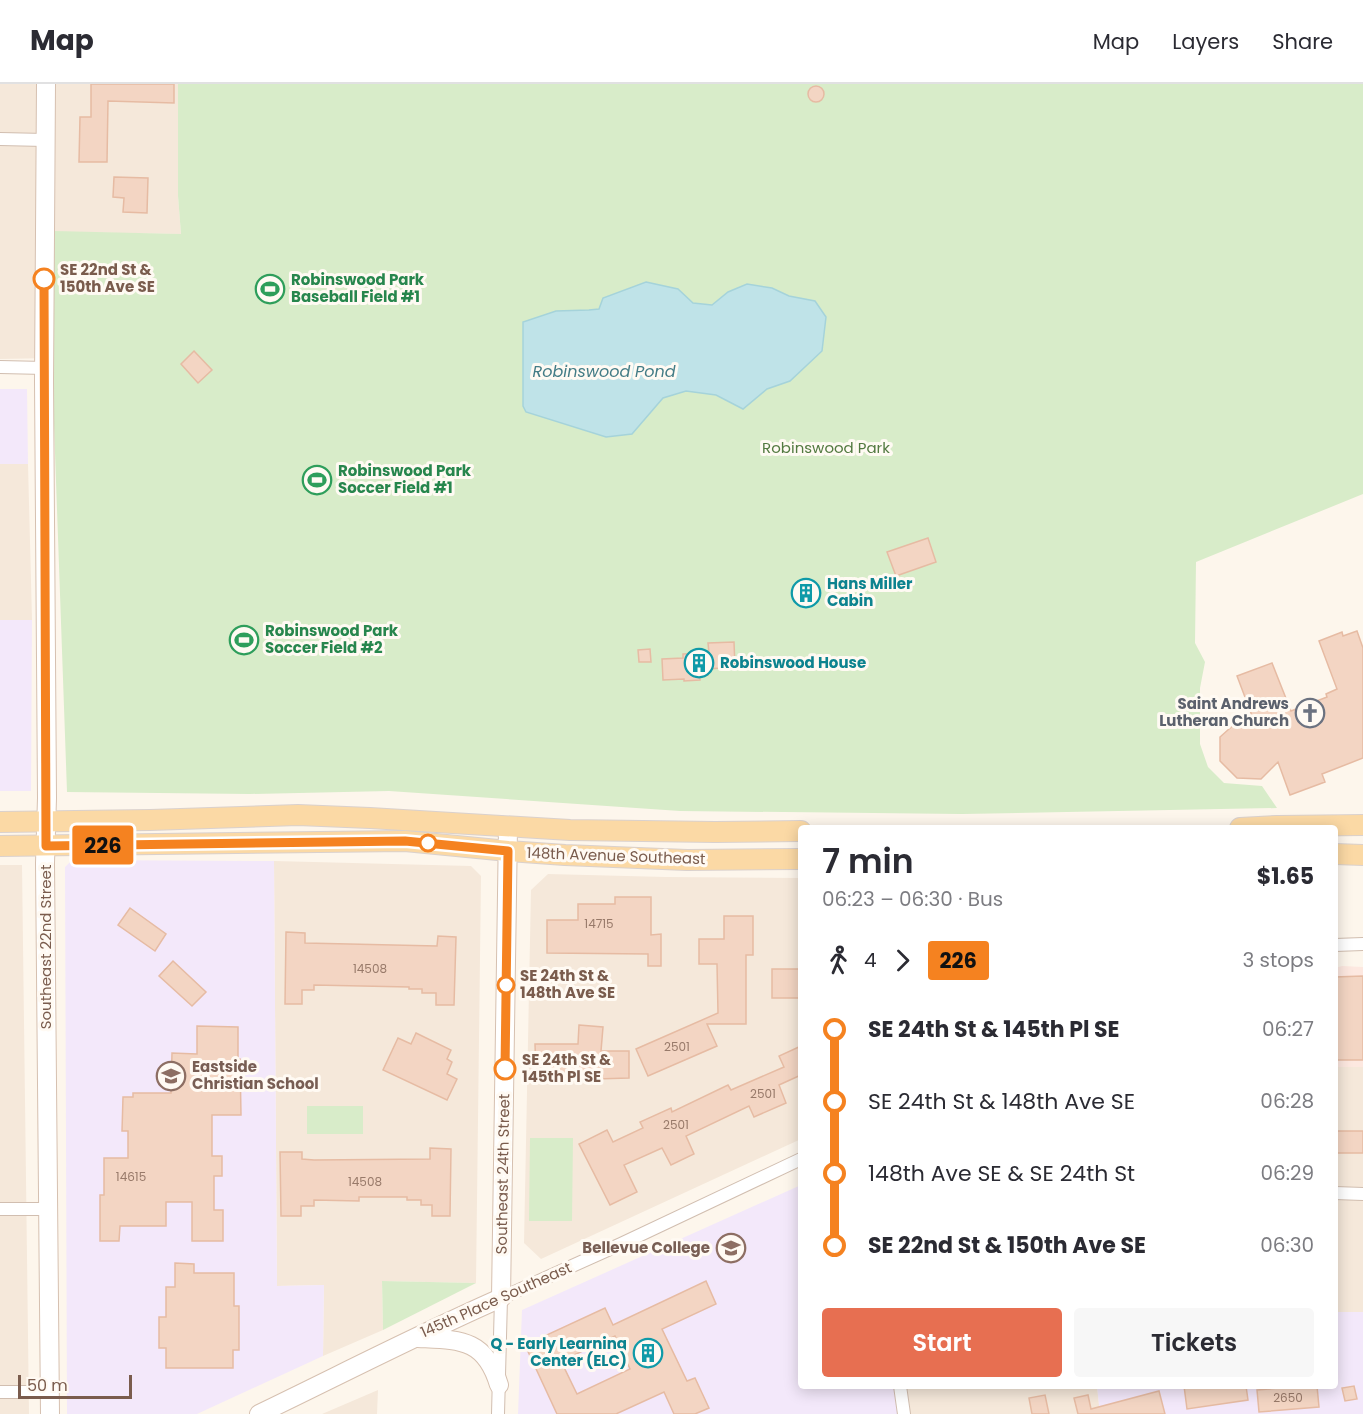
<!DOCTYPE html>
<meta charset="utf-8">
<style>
:root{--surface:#fff;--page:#f7f7f7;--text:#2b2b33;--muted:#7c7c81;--line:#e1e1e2;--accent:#e76f51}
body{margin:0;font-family:Poppins,sans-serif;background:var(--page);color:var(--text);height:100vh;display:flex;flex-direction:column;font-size:22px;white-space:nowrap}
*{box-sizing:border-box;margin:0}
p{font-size:20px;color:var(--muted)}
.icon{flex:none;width:33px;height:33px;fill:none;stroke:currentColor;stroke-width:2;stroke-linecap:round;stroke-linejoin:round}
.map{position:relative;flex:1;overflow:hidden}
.sheet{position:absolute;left:798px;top:741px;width:540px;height:564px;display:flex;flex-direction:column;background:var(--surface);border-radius:6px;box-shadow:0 3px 15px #0003}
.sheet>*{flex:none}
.badge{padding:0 12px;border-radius:4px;font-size:21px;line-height:39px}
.scale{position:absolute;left:18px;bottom:15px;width:114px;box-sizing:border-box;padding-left:6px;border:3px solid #7a5c4d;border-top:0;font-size:16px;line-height:21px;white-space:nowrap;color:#7a5c4d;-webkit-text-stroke:4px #fffaf3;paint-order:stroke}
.map>.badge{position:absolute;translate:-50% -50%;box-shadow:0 0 0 3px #fff}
.legs{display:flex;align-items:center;gap:9px;height:66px;padding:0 24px;font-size:20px}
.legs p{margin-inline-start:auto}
.head{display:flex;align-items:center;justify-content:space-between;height:102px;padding:0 24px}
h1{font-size:33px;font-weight:600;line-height:45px}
.button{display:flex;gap:12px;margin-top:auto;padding:12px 24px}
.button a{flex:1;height:69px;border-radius:6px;background:var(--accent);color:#fff;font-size:24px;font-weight:600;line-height:69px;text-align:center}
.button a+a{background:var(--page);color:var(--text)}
ul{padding:0 24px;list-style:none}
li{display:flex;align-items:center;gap:21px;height:72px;font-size:22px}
li i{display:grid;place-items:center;width:9px;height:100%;margin:0 8px;background:currentColor}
li i::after{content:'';width:15px;height:15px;margin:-8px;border:4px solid;border-radius:50%;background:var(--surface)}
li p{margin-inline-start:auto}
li:first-child i{background:linear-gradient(#0000 50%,currentColor 0)}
li:last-child i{background:linear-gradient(currentColor 50%,#0000 0)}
header{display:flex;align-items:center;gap:36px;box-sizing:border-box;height:84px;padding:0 30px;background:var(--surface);border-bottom:2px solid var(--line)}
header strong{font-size:28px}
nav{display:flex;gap:33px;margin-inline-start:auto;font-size:21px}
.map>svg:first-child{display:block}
</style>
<header>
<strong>Map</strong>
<nav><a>Map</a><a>Layers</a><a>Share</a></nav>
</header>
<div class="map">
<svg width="1363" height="1330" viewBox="0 0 1363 1330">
<rect width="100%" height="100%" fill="#fdf6ec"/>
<g fill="#f5e8da">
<polygon points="0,0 178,0 178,112 181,150 54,148 53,274 0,275"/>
<polygon points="0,380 28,380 32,536 0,536"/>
<polygon points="274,777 471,782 481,792 476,1199 382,1197 383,1246 323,1272 324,1201 277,1202"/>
<polygon points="0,781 22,781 29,1330 0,1330"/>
<polygon points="548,790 666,793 801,794 801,1055 541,1175 524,1159 531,806"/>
<rect x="1335" y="983" width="28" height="245"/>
<polygon points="900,1302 1097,1302 1100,1330 904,1330"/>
<polygon points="378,1306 377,1330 322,1330"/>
</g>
<polygon fill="#fde8e0" points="1342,882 1363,883 1363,983 1335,983 1335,884"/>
<g fill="#f3e8fa">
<polygon points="0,305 27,305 28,380 0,380"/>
<polygon points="0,536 32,536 31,707 0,707"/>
<polygon points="72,776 274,777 277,1202 324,1201 323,1272 197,1330 67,1330 65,783"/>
<polygon points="801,1101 801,1302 900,1302 904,1330 518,1330 522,1226"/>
<polygon points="1335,1228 1363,1228 1363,1330 1100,1330 1097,1302 1335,1302"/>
</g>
<g fill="#d8ecc9">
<polygon points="178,0 1363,0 1363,410 1196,478 1195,559 1205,578 1200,604 1200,660 1208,683 1224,699 1262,702 1277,724 962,730 680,727 389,707 250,710 67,708 53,312 54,147 181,150 178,112"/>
<rect x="307" y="1022" width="56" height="28"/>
<polygon points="530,1054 573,1054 572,1137 529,1137"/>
<polygon points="382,1197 476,1199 383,1246"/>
</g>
<polygon fill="#bfe3e8" stroke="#a5d3da" stroke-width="1.5" points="646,198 678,205 693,219 712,221 728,208 747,200 772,204 789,212 815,217 826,233 822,267 790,297 767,305 743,325 716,311 686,307 663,314 632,350 606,353 526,328 523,322 523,238 556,227 589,226 599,225 603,214"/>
<g fill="#f3d5c3" stroke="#e6bba3" stroke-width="1.5" fill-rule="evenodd">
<polygon points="91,0 174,0 174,19 108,17 107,78 79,78 80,33 91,33"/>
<circle cx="816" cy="10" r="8"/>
<polygon points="114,93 148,94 147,129 123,128 124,114 113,113"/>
<polygon points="194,267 212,286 198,299 181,280"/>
<polygon points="928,454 936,478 896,492 887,468"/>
<polygon points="815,498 819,512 798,519 793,505"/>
<polygon points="1357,547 1363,564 1363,674 1322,690 1325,698 1290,711 1278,678 1261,695 1237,694 1220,677 1220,653 1238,637 1254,637 1237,592 1272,579 1291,627 1327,613 1326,610 1337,605 1319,557 1342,548 1343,552"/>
<polygon points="734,558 735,583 708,585 708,591 700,592 700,596 684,597 684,595 663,596 662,575 683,574 683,570 709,569 708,559"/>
<polygon points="650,565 651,578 639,578 638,566"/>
<polygon points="615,813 651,813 651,851 661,850 661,882 648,882 648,870 547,869 547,836 578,836 578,820 615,820"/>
<polygon points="130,824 166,850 155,867 118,841"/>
<polygon points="724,832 753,832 753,871 746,871 746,940 707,940 717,962 648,992 636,965 718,929 717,880 699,880 699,855 724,855"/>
<polygon points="286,848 305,849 305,859 437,862 438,852 456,853 454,921 436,921 436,909 422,909 422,905 409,905 409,903 314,901 314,906 302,906 302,920 285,920"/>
<polygon points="173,877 206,908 192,922 159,892"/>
<rect x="772" y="885" width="29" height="29"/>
<polygon points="1363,892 1363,976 1335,976 1335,893"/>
<polygon points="579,941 603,943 601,967 629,967 629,994 596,995 596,989 536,989 535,960 578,960"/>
<polygon points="197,942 238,943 238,975 240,975 241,1031 212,1031 212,1072 222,1072 222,1092 214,1092 214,1126 223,1126 223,1157 192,1157 192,1118 166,1118 166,1142 120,1142 119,1157 100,1157 100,1111 104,1111 104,1074 128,1074 128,1047 122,1047 123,1013 133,1013 133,1009 171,1009 172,969 197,970"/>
<polygon points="416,949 451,966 447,975 452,978 447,990 457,995 447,1016 383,986 398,954 411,960"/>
<polygon points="801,962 801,991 779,1001 786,1019 754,1033 749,1022 686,1052 694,1070 671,1081 662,1064 624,1081 637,1108 610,1121 579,1060 607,1046 613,1058 643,1044 640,1038 671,1024 672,1028 728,1001 731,1006 784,983 779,972"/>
<rect x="1335" y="1047" width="28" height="22"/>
<polygon points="430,1064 451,1065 450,1132 432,1132 432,1121 421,1121 421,1116 407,1116 407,1113 359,1113 359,1117 314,1116 314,1122 301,1122 301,1132 281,1132 280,1068 302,1068 302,1075 314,1076 430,1075"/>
<polygon points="175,1179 194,1180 194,1189 234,1189 234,1222 239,1222 239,1266 233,1266 233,1284 166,1284 166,1264 159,1264 159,1233 166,1233 166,1203 175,1203"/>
<path d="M706,1197L716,1220L662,1245L687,1297L695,1294L709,1324L695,1330H674L664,1308L616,1330H557L525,1261L605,1224L613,1241ZM615,1252L630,1285L577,1310L561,1277Z"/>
<polygon points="1184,1302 1246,1302 1248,1316 1187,1325"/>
<polygon points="1301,1302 1317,1302 1319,1323 1259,1328 1257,1306"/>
<polygon points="1354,1302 1357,1315 1345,1317 1342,1304"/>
<polygon points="1159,1307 1165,1330 1078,1330 1074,1314 1088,1311 1091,1325"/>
<polygon points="1045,1311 1049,1330 1032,1330 1029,1314"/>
</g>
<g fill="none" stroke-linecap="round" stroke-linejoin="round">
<g stroke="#d1beb0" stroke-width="14">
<g id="street">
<polyline points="0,55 45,56"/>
<polyline points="0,283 45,284"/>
<polyline points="1335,861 1363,860"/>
<polyline points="1335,1109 1363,1110"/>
<polyline points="0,1125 48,1125"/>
<polyline points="900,1302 904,1330"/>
<polyline points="0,1308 50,1308"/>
<polyline points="498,1330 501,1214 621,1160 801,1075"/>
</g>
</g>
<g stroke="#d6c0b0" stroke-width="20">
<g id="secondary">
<polyline points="46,0 44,297 47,714 45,779 50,1330"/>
<path d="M418,1254C459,1256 485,1254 499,1301"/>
<path d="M259,1330C340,1291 419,1250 501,1214L508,743"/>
</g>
</g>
<g stroke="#dad1cd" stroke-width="22">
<g id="primary">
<polyline points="0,738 150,736 298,731 370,734 570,746 715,748 801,747"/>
<polyline points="1240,744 1277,742 1363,741"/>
<polyline points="0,762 405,757 508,767 565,771 687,776 801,775"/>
<polyline points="1335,770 1363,771"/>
</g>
</g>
<use href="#street" stroke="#fff" stroke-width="12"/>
<use href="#secondary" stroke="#fff" stroke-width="18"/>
<use href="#primary" stroke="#fbd9a5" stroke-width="20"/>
</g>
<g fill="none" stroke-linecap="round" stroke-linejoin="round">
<g stroke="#fff" stroke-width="14">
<polyline id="line-1" points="44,195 46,762 405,757 508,767 505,985"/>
</g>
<use href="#line-1" stroke="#f58220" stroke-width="9"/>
</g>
<defs>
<g id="stadium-ring" transform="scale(1.5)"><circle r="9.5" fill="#fffaf3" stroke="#2e9e5b" stroke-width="1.5"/><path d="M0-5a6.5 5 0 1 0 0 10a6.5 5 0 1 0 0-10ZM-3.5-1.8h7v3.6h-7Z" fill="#2e9e5b"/></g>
<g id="building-ring" transform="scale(1.5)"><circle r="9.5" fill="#fffaf3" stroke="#0f9aa8" stroke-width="1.5"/><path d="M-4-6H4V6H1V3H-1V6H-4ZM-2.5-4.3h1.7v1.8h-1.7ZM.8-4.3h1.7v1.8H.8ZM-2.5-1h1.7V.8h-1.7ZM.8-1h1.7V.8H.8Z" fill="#0f9aa8"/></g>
<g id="church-ring" transform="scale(1.5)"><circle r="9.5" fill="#fffaf3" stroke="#6b7280" stroke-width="1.5"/><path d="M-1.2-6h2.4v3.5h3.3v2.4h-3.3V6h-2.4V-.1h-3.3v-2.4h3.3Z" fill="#6b7280"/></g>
<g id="school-ring" transform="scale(1.5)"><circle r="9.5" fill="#fffaf3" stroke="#8d6e63" stroke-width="1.5"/><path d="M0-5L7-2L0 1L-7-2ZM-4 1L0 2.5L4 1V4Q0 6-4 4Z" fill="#8d6e63"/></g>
<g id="university-ring" transform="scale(1.5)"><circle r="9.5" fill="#fffaf3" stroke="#8d6e63" stroke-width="1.5"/><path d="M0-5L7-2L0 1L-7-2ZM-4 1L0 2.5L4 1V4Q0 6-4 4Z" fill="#8d6e63"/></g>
</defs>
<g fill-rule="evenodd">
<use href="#stadium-ring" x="270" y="205"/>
<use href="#stadium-ring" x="317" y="396"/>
<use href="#building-ring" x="806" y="509"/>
<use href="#stadium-ring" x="244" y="556"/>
<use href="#building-ring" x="699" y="579"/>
<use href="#church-ring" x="1310" y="629"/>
<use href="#school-ring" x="171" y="992"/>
<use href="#university-ring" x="731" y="1164"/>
<use href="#building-ring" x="648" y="1269"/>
</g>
<g fill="#fff" stroke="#f58220" stroke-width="3">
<circle cx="44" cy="195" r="10"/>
<circle cx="428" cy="759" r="8"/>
<circle cx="506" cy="901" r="8"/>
<circle cx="505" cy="985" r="10"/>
</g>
<g text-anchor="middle" stroke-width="6" stroke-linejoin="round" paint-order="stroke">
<g font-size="12" fill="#987a6a">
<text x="599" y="844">14715</text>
<text x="370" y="889">14508</text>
<text x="677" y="967">2501</text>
<text x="763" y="1014">2501</text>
<text x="676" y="1045">2501</text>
<text x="131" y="1097">14615</text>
<text x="365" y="1102">14508</text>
<text x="1288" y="1318">2650</text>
</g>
<g font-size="15" font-weight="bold" fill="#7a5c4d" stroke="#fffaf3" text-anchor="start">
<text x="60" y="191">SE 22nd St &amp;<tspan x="60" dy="17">150th Ave SE</tspan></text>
<text x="520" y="897">SE 24th St &amp;<tspan x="520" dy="17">148th Ave SE</tspan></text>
<text x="522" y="981">SE 24th St &amp;<tspan x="522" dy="17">145th Pl SE</tspan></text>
</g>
<g font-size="15" font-weight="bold" fill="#27864d" stroke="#fffaf3" text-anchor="start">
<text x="291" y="201">Robinswood Park<tspan x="291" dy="17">Baseball Field #1</tspan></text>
<text x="338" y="392">Robinswood Park<tspan x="338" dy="17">Soccer Field #1</tspan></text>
<text x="265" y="552">Robinswood Park<tspan x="265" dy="17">Soccer Field #2</tspan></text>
</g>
<g font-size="15" fill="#537a41" stroke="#fffaf3">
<text x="826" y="369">Robinswood Park</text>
</g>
<g font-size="15" font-weight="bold" fill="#0d838f" stroke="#fffaf3" text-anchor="start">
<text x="827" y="505">Hans Miller<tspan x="827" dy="17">Cabin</tspan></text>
<text x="720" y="584">Robinswood House</text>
<text x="627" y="1265" text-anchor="end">Q - Early Learning<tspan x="627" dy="17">Center (ELC)</tspan></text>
</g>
<g font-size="15" font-weight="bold" fill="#5b616d" stroke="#fffaf3" text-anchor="end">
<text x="1289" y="625">Saint Andrews<tspan x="1289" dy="17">Lutheran Church</tspan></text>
</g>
<g font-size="15" fill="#7a5c4d" stroke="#fffaf3">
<text transform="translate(616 772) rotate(2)" y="5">148th Avenue Southeast</text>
<text transform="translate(46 863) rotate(-90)" y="5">Southeast 22nd Street</text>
<text transform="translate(503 1090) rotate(-89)" y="5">Southeast 24th Street</text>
<text transform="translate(496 1216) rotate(-24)" y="5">145th Place Southeast</text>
</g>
<g font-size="15" font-weight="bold" fill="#785e54" stroke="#fffaf3" text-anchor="start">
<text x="192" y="988">Eastside<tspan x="192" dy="17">Christian School</tspan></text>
<text x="710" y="1169" text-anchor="end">Bellevue College</text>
</g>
<g font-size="16" font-style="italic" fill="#437c86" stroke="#fffaf3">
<text x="604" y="293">Robinswood Pond</text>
</g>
</g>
</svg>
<div class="scale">50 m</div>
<b class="badge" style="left:103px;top:761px;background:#f58220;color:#111">226</b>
<section class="sheet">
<div class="head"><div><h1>7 min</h1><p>06:23 – 06:30 · Bus</p></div><b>$1.65</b></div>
<div class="legs"><svg class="icon" aria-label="walk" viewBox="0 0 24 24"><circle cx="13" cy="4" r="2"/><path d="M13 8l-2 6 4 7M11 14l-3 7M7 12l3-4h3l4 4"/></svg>4<svg class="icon" aria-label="forward" viewBox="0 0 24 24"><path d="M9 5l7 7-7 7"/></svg><b class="badge" style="background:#f58220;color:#111">226</b><p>3 stops</p></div>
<ul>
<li><i style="color:#f58220"></i><b>SE 24th St &amp; 145th Pl SE</b><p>06:27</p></li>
<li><i style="color:#f58220"></i><span>SE 24th St &amp; 148th Ave SE</span><p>06:28</p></li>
<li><i style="color:#f58220"></i><span>148th Ave SE &amp; SE 24th St</span><p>06:29</p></li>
<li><i style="color:#f58220"></i><b>SE 22nd St &amp; 150th Ave SE</b><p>06:30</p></li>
</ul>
<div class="button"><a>Start</a><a>Tickets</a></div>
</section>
</div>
